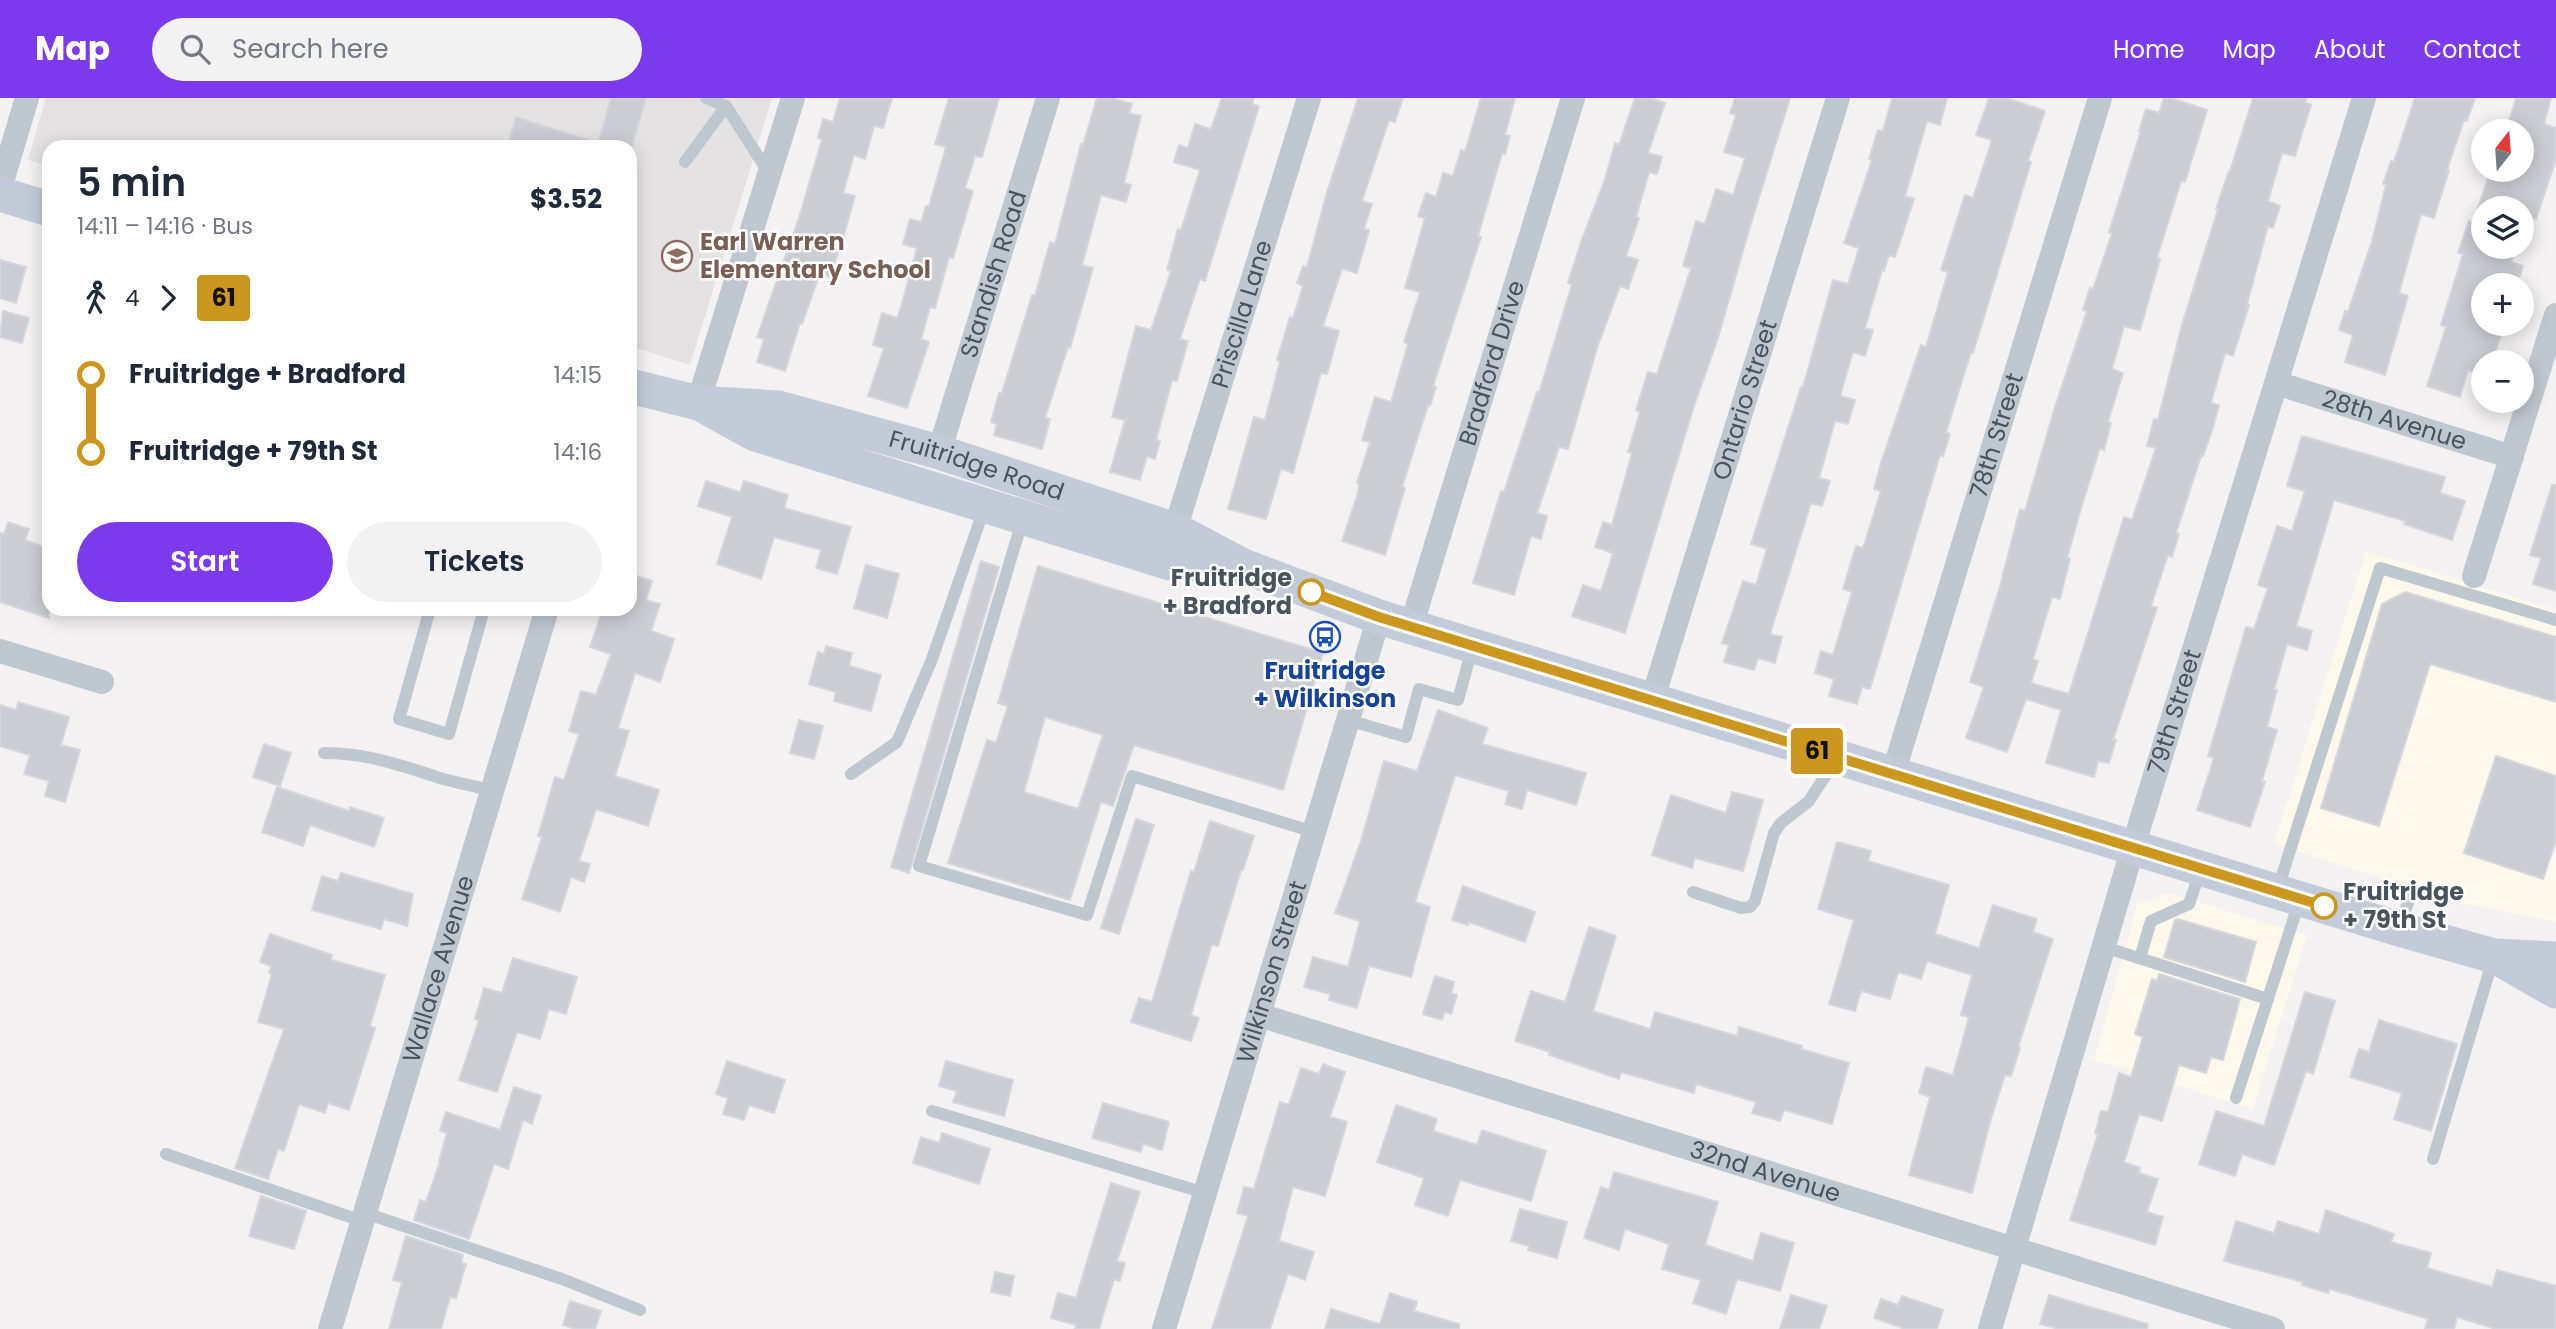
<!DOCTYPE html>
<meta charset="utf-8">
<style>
:root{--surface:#fff;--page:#f2f2f3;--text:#1f2937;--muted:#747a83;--accent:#7c3aed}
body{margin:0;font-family:Poppins,sans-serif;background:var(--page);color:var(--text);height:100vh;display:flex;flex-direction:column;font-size:26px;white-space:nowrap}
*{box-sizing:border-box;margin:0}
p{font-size:23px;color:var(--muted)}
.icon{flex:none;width:38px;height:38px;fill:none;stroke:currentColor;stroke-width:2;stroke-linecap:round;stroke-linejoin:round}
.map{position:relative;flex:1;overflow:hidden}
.panel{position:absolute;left:42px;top:42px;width:595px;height:476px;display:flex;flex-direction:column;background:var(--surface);border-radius:21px;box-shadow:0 4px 18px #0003}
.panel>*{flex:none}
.badge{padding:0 14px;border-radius:5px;font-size:24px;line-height:46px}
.needle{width:46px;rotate:17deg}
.fabs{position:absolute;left:2471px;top:21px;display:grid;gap:14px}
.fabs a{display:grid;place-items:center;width:63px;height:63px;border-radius:50%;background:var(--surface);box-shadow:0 4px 18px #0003;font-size:35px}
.map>.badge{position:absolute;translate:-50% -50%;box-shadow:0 0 0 4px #fff}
.legs{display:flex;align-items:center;gap:10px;height:77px;padding:0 35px;font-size:23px}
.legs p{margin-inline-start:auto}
.overview{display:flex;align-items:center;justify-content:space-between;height:119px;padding:0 35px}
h1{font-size:38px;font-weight:600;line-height:52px}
.button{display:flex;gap:14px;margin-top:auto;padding:14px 35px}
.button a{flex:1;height:80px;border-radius:42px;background:var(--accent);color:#fff;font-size:28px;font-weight:600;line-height:80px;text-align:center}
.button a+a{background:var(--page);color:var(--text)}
ul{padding:0 35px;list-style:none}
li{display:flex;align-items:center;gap:24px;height:77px;font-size:26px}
li i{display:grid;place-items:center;width:10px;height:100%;margin:0 9px;background:currentColor}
li i::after{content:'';width:18px;height:18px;margin:-9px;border:5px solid;border-radius:50%;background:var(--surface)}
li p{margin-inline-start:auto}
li:first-child i{background:linear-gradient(#0000 50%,currentColor 0)}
li:last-child i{background:linear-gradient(currentColor 50%,#0000 0)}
header{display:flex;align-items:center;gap:42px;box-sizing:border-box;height:98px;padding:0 35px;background:var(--accent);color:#fff}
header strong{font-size:33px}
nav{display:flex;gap:38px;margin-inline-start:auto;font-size:24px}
.search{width:490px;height:63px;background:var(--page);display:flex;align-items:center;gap:18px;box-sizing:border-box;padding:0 24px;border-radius:38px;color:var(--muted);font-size:26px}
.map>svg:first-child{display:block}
</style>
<header>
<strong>Map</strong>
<div class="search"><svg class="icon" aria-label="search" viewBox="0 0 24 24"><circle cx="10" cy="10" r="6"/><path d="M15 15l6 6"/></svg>Search here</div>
<nav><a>Home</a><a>Map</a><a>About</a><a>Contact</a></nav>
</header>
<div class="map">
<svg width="2556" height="1231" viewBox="0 0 2556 1231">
<rect width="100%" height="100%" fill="#f3f1f1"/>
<g fill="#fcf8ec">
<polygon points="2366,453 2556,512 2556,824 2455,804 2274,746"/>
<polygon points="2167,795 2307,837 2253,1011 2094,962 2137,807"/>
</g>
<polygon fill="#e4e2e3" points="46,0 772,0 690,267 630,248 630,49 49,49 49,68 28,62"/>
<g fill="#cbcdd3" stroke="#d5d6dc" stroke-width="2" fill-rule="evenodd">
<polygon points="611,0 646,0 632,49 597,49"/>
<polygon points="840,0 892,0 883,30 874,28 865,61 854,57 843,95 855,98 842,144 830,179 820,175 802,226 800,225 785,273 757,264 764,241 757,239 799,120 822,41 818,40 823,21 833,24"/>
<polygon points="949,0 999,0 982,59 975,58 965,90 973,93 953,160 949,159 935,210 930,209 921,241 929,244 907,310 868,298 884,250 873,247 882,215 897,220 901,209 917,150 903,146 910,121 921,124 926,108 929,108 946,49 935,46"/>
<polygon points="1097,0 1112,0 1132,6 1129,15 1141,18 1124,85 1131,87 1126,104 1101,97 1082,167 1093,170 1070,250 1068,249 1045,320 1050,321 1042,351 994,337 997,326 991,324 999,295 1002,295 1032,197 1035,198 1050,144 1055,146 1081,46 1083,47"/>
<polygon points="1222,0 1254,0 1252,6 1259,8 1205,183 1200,181 1180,241 1188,243 1177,283 1172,282 1156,342 1160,343 1155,361 1147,358 1140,382 1110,374 1125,322 1112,319 1136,228 1151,232 1171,173 1167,172 1178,131 1181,132 1200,72 1174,64 1179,47 1188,50 1195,26 1211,31"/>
<polygon points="1358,0 1403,0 1395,24 1389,22 1362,103 1372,106 1364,131 1369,132 1357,175 1342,171 1323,228 1339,233 1327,276 1321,275 1293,375 1281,371 1266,421 1228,411 1254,319 1265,322 1280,263 1277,262 1290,219 1293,220 1303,188 1297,185 1303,168 1307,169 1327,94"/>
<polygon points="1481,0 1515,0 1505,37 1510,38 1505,56 1502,55 1478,138 1481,139 1433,288 1436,289 1430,308 1428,307 1402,389 1405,390 1385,457 1342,443 1358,395 1359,386 1357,385 1370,344 1362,342 1375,299 1391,304 1408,246 1404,244 1420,194 1405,190 1425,120 1418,118 1426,95 1436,99 1443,75 1453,78 1461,52 1465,54"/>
<polygon points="1635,0 1650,0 1665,5 1648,55 1662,59 1657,76 1649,74 1636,119 1639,120 1626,158 1638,162 1628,191 1620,188 1597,250 1568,351 1559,349 1537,415 1547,418 1541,441 1531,438 1514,497 1473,485 1501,393 1504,394 1537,294 1539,295 1572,186 1568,185 1581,144 1605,81 1615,45 1619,47"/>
<polygon points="1735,0 1790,0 1749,132 1718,240 1693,311 1625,535 1572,518 1583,487 1601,493 1613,455 1595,449 1603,424 1612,427 1632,355 1628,354 1640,314 1636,312 1648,274 1657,276 1691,170 1683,168 1696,123 1705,126 1716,91 1733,97 1745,60 1724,54 1736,17 1730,15"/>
<polygon points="1892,0 1947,0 1940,27 1927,23 1905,98 1914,101 1895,159 1889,157 1884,173 1882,172 1865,230 1873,232 1865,258 1853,254 1840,298 1855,302 1848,326 1835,323 1819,380 1830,383 1822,408 1811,405 1770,536 1782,539 1775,565 1758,560 1754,572 1724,564 1729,547 1722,545 1743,483 1756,487 1767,451 1751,446 1801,289 1803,289 1833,182 1848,186 1859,150 1844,145 1872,62 1869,61 1878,32 1883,33"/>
<polygon points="1989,0 2006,0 2045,13 2028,63 2031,64 1973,255 1971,254 1946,334 1950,336 1943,358 1940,357 1870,591 1862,589 1857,606 1829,598 1834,581 1815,575 1821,553 1833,557 1852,494 1843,491 1856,448 1863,450 1881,393 1874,391 1881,365 1921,247 1926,249 1948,174 1941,172 1965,97 1973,100 1992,42 1976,37"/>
<polygon points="2164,0 2171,0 2207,12 2185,84 2181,83 2157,160 2160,161 2140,232 2124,228 2112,271 2123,275 2108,324 2111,325 2104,352 2100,350 2082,407 2067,460 2070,461 2060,501 2052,499 2033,561 2038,563 2031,585 2069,596 2124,419 2132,422 2156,350 2147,348 2154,321 2158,322 2182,227 2218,111 2216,111 2229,73 2230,73 2253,0 2307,0 2305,5 2311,7 2295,58 2282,55 2268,103 2280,108 2273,130 2268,128 2247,206 2249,207 2233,258 2225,255 2211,305 2219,307 2213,330 2203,358 2201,358 2176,435 2179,436 2172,459 2168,457 2151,508 2157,510 2113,642 2116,642 2109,665 2098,663 2094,679 2046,665 2061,612 2026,601 2007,654 1966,640 1984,589 1970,584 1999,492 2020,411 2025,413 2054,312 2087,213 2083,212 2090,190 2093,191 2112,135 2109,134 2141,33 2139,33 2146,11 2159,15"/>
<polygon points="2415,0 2475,0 2467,23 2464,22 2447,72 2449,72 2434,120 2421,116 2399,195 2408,198 2385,277 2345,264 2353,237 2339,232 2345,213 2348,214 2372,143 2386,87 2383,86 2391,63 2394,64"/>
<polygon points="2516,0 2551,0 2544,26 2556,30 2556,61 2536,121 2522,116 2522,110 2478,110 2491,72 2522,72 2522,33 2506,33"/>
<polygon points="516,19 598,45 597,49 507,49"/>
<polygon points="2469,123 2483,128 2483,149 2516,149 2511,164 2523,168 2517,187 2483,187 2483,226 2505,226 2492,264 2483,264 2483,277 2468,272 2460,299 2427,288 2446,229 2441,227 2463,156 2458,155"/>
<polygon points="0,162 26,169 16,205 0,200"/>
<polygon points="3,213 29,220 22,245 0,239"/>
<polygon points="2302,338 2445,379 2440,395 2465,403 2452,442 2404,426 2405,423 2334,402 2296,528 2312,533 2307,552 2287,546 2274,592 2277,592 2267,629 2277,632 2262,683 2265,684 2250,729 2197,712 2214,660 2208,658 2246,529 2254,531 2268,490 2258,487 2277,428 2292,433 2305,393 2287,388"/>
<polygon points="706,383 740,394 744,383 788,397 784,410 851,429 837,476 816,470 821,452 774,439 761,481 717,466 732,419 698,408"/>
<polygon points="2552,387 2556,387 2556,493 2533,486 2541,460 2530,457"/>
<polygon points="8,424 29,431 25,442 49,451 49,520 0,504 0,435 4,436"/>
<polygon points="981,463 999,469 909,775 891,769"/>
<polygon points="866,467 899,476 887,520 854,510"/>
<path d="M1038,468L1323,555L1283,692L1134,647L1113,708L1101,704L1070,802L948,765L987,642L996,645L1008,608L998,605ZM1045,619L1103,637L1078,711L1024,694Z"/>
<polygon points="630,476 652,483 646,502 660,506 651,533 674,541 660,584 635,575 618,630 629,633 615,678 659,692 648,728 596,711 579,763 590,766 584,784 571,779 560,814 522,801 542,739 538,738 555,679 564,682 579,636 569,633 581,593 596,597 611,556 590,549 603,511 630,511"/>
<polygon points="2405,494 2556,539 2556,604 2430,566 2379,728 2321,710 2382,506"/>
<polygon points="826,548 852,555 849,568 881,577 871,613 834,603 836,594 809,586 818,554 824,556"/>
<polygon points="18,604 69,619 61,647 80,652 65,704 45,698 49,683 24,676 30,657 0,648 0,607 16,612"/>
<polygon points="1438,612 1488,630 1482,646 1586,675 1576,707 1527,692 1522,711 1505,706 1509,693 1455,677 1415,804 1430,809 1411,879 1369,868 1357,910 1329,902 1330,896 1304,889 1313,859 1348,869 1360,823 1335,815 1361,743 1384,663 1417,673"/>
<polygon points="799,622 823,628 814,661 790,655"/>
<polygon points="264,646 291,655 280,688 253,679"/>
<polygon points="2496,658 2556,678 2556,742 2543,781 2464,755"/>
<polygon points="277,689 349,713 350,709 384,720 374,749 310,727 303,748 262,734"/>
<polygon points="1732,694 1763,702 1743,773 1695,760 1692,770 1652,757 1671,697 1726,715"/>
<polygon points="1136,721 1154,727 1119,836 1101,830"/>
<polygon points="1210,723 1254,738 1243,772 1241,772 1218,848 1212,846 1191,917 1199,920 1191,943 1131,924 1139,900 1152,904 1191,773 1194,774"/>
<polygon points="1837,744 1871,753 1868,763 1949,787 1935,836 1979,850 1993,807 2037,821 2033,834 2053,841 2018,949 2020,950 2011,978 2005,977 1990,1024 1972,1095 1909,1077 1930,999 1919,995 1926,969 1953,977 1969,919 1961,917 1972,877 1927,863 1921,881 1898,874 1890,901 1861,893 1855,913 1829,906 1854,822 1818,811"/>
<polygon points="341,775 413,796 407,828 384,821 381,831 312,812 322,778 338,783"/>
<polygon points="1463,788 1535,814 1525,844 1469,824 1468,827 1452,822"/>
<polygon points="2177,821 2256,844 2245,884 2164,859 2175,822"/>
<polygon points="1589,829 1616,838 1593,913 1650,931 1655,914 1737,938 1739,929 1802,948 1801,951 1849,965 1832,1026 1784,1012 1780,1023 1752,1015 1756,1004 1696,986 1694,995 1621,974 1619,981 1549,957 1550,954 1515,943 1531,893 1565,904"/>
<polygon points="270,836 332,857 331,862 385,877 370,928 375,930 349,1012 328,1005 325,1015 299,1006 284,1053 278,1051 268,1081 235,1070 284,931 258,924 272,876 269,875 271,868 260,864"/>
<polygon points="513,860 577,879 566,916 549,911 540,941 517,934 497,994 459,982 479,922 475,921 484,890 502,895"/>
<polygon points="2159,876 2240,901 2223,962 2211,959 2206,975 2179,967 2162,1023 2139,1016 2124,1064 2140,1070 2139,1075 2158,1081 2147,1114 2163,1119 2155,1147 2070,1122 2098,1036 2095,1035 2101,1013 2108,1014 2119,975 2131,979 2143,939 2135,936 2152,881 2157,883"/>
<polygon points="1435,878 1454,884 1451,895 1457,897 1451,916 1445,914 1442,922 1423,916"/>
<polygon points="2305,894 2335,903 2313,976 2306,973 2274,1067 2242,1056 2235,1078 2199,1066 2216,1013 2264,1028"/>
<polygon points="2379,922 2457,946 2431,1033 2394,1021 2402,995 2350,979 2359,951 2369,954"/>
<polygon points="727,963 785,982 774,1015 749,1007 744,1022 723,1016 728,1000 716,996"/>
<polygon points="946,963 1013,982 1004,1018 953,1004 957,993 939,988"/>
<polygon points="1323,966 1345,974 1330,1019 1347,1024 1325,1098 1293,1089 1279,1143 1314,1154 1305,1182 1288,1176 1270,1231 1212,1231 1248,1118 1237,1115 1244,1089 1254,1091 1280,1004 1289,1007 1301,970 1319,976"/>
<polygon points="514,989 541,998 532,1026 523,1022 508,1071 494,1066 469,1141 414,1122 420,1102 426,1104 440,1063 439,1063 447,1035 440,1033 446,1014 500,1032"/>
<polygon points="1103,1005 1169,1024 1162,1052 1143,1046 1141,1054 1092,1040"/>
<polygon points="1396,1007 1437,1021 1433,1033 1477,1047 1482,1032 1546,1053 1531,1103 1460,1082 1448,1118 1415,1107 1424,1080 1377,1064"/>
<polygon points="942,1035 990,1051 979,1086 913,1065 921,1039 939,1045"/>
<polygon points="1614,1074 1718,1104 1705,1147 1753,1163 1761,1135 1794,1145 1780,1193 1737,1181 1726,1216 1693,1205 1701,1182 1662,1171 1669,1146 1625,1131 1619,1152 1584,1140 1601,1089 1609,1092"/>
<polygon points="1111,1085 1140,1094 1117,1163 1125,1165 1120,1183 1114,1181 1099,1231 1075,1231 1076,1227 1051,1220 1058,1195 1076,1200"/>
<polygon points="261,1098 306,1113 294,1151 249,1138"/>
<polygon points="1520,1111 1567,1124 1557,1160 1528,1152 1529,1148 1511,1143"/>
<polygon points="2326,1112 2394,1136 2391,1144 2431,1155 2427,1170 2492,1189 2497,1172 2556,1188 2556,1231 2496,1231 2457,1219 2454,1231 2425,1231 2428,1221 2330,1191 2328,1195 2302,1187 2303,1184 2224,1163 2236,1123 2274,1135 2278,1123 2319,1136"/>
<polygon points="406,1138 463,1157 461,1165 466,1166 456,1200 450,1199 441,1231 389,1231 402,1184 393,1182"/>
<polygon points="995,1174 1014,1178 1010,1198 991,1194"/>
<polygon points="1390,1195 1417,1204 1414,1213 1459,1226 1459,1231 1325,1231 1331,1211 1380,1226"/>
<polygon points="1791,1197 1827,1208 1819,1231 1780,1231"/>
<polygon points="2049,1197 2148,1226 2147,1231 2059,1231 2040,1226"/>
<polygon points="1902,1198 1943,1212 1937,1231 1905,1231 1874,1220 1881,1201 1898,1207"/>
<polygon points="570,1203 601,1213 595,1231 576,1231 563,1227"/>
</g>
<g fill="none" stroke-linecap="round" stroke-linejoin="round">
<g stroke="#bfc7cf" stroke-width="12">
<polyline points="706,0 726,8 770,77"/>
<polyline points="685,64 726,8"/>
<polyline points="1023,420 919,768 1087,817 1132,678 1314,734"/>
<polyline points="430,511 399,621 449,636 484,511"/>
<polyline points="1348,622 1406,639 1419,591 1458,602 1472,551"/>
<path d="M324,655C366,655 401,667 440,680C457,685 475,688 493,693"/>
<polyline points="851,676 897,644 932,561 985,408"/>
<polyline points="2278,790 2380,470 2556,522"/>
<polyline points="1693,794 1741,810 1750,809 1755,803 1774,735 1781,725 1809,703 1835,663"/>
<polyline points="2399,830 2413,791"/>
<polyline points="2104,849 2268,901"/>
<polyline points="2140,860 2151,823 2189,806 2201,771"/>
<polyline points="2236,1000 2300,801"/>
<polyline points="932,1013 1205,1095"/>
<polyline points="166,1056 362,1123"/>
<polyline points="2433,1061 2493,861"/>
<polyline points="365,1115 562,1181 640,1212"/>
</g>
<g stroke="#bfc7cf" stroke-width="24">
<polyline points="0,90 27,0"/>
<path id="s1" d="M2276,285L2512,359"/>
<polyline points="698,305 793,0"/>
<path id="s2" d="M939,354L1048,0"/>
<path id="s3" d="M1175,432L1309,0"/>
<polyline points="2474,478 2556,217"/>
<path id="s4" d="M1411,529L1573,0"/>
<polyline points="0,553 102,584"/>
<path id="s5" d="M1652,603L1838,0"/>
<path id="s6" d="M1893,676L2100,0"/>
<path id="s7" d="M1259,917L2273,1231"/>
<path id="s8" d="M330,1231L547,511"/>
<path id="s9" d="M1164,1231L1379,519"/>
<path id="s10" d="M1990,1231L2140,726L2364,0"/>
</g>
<g stroke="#c2cbd7" stroke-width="35">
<polyline points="0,96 49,111"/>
<path id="s11" d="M630,288L698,305L779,310L939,354L1175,432L1243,468L1379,519L2399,831L2494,858L2556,861"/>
<polyline points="706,309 755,336 1170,465 1233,468"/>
<polyline points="2500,861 2556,893"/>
</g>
</g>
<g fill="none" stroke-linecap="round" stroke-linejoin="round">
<g stroke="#fff" stroke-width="16">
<polyline id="line-1" points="1311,494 1379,519 2324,808"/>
</g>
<use href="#line-1" stroke="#cb971e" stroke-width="10"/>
</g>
<defs>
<g id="school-ring" transform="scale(1.575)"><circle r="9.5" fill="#fff" stroke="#8d6e63" stroke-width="1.5"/><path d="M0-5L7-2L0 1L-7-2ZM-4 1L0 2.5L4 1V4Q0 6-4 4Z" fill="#8d6e63"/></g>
<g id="bus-ring" transform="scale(1.575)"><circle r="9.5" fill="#fff" stroke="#1a4fb4" stroke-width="1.5"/><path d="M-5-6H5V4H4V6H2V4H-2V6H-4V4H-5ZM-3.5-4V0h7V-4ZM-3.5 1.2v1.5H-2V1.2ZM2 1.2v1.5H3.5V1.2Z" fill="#1a4fb4"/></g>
</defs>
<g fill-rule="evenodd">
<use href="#school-ring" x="677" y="158"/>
<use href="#bus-ring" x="1325" y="539"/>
</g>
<g fill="#fff" stroke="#cb971e" stroke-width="3.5">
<circle cx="1311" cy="494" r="12"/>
<circle cx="2324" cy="808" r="12"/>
</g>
<g text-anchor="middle" stroke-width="5" stroke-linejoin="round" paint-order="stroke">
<g font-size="24" font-weight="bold" fill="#785e54" stroke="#fff" text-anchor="start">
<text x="700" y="152">Earl Warren<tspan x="700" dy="28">Elementary School</tspan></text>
</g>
<g font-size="24" fill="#49535e" stroke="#fff">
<text dy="8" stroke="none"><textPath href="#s2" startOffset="186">Standish Road</textPath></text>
<text dy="8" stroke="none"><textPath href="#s3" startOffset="226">Priscilla Lane</textPath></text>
<text dy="8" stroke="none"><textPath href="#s4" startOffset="276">Bradford Drive</textPath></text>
<text dy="8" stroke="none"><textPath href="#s5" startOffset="315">Ontario Street</textPath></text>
<text dy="8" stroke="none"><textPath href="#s1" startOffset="124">28th Avenue</textPath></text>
<text dy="8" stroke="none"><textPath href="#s6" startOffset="354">78th Street</textPath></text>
<text dy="8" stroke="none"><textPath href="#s11" startOffset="357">Fruitridge Road</textPath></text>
<text dy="8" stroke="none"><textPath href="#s10" startOffset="644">79th Street</textPath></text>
<text dy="8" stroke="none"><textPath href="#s8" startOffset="376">Wallace Avenue</textPath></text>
<text dy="8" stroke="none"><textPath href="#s9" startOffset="373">Wilkinson Street</textPath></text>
<text dy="8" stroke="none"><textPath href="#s7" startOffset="530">32nd Avenue</textPath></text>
</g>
<g font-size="24" font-weight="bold" fill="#49535e" stroke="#fff" text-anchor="end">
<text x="1292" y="488">Fruitridge<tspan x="1292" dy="28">+ Bradford</tspan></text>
<text x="2343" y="802" text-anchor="start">Fruitridge<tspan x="2343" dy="28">+ 79th St</tspan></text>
</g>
<g font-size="24" font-weight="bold" fill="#164399" stroke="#fff">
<text x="1325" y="581">Fruitridge<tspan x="1325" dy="28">+ Wilkinson</tspan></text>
</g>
</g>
</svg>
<div class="fabs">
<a><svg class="needle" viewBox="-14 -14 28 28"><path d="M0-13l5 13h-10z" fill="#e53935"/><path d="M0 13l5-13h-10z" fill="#747a83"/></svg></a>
<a><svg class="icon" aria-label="layers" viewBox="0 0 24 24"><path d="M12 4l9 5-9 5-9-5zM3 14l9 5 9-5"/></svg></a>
<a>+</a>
<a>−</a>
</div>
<b class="badge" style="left:1817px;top:653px;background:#cb971e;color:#111">61</b>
<section class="panel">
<div class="overview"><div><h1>5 min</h1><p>14:11 – 14:16 · Bus</p></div><b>$3.52</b></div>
<div class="legs"><svg class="icon" aria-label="walk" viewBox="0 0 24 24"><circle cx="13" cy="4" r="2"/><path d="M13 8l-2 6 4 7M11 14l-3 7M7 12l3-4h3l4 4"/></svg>4<svg class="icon" aria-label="forward" viewBox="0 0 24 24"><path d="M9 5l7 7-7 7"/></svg><b class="badge" style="background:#cb971e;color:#111">61</b></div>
<ul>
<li><i style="color:#cb971e"></i><b>Fruitridge + Bradford</b><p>14:15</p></li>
<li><i style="color:#cb971e"></i><b>Fruitridge + 79th St</b><p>14:16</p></li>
</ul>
<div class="button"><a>Start</a><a>Tickets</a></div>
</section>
</div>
